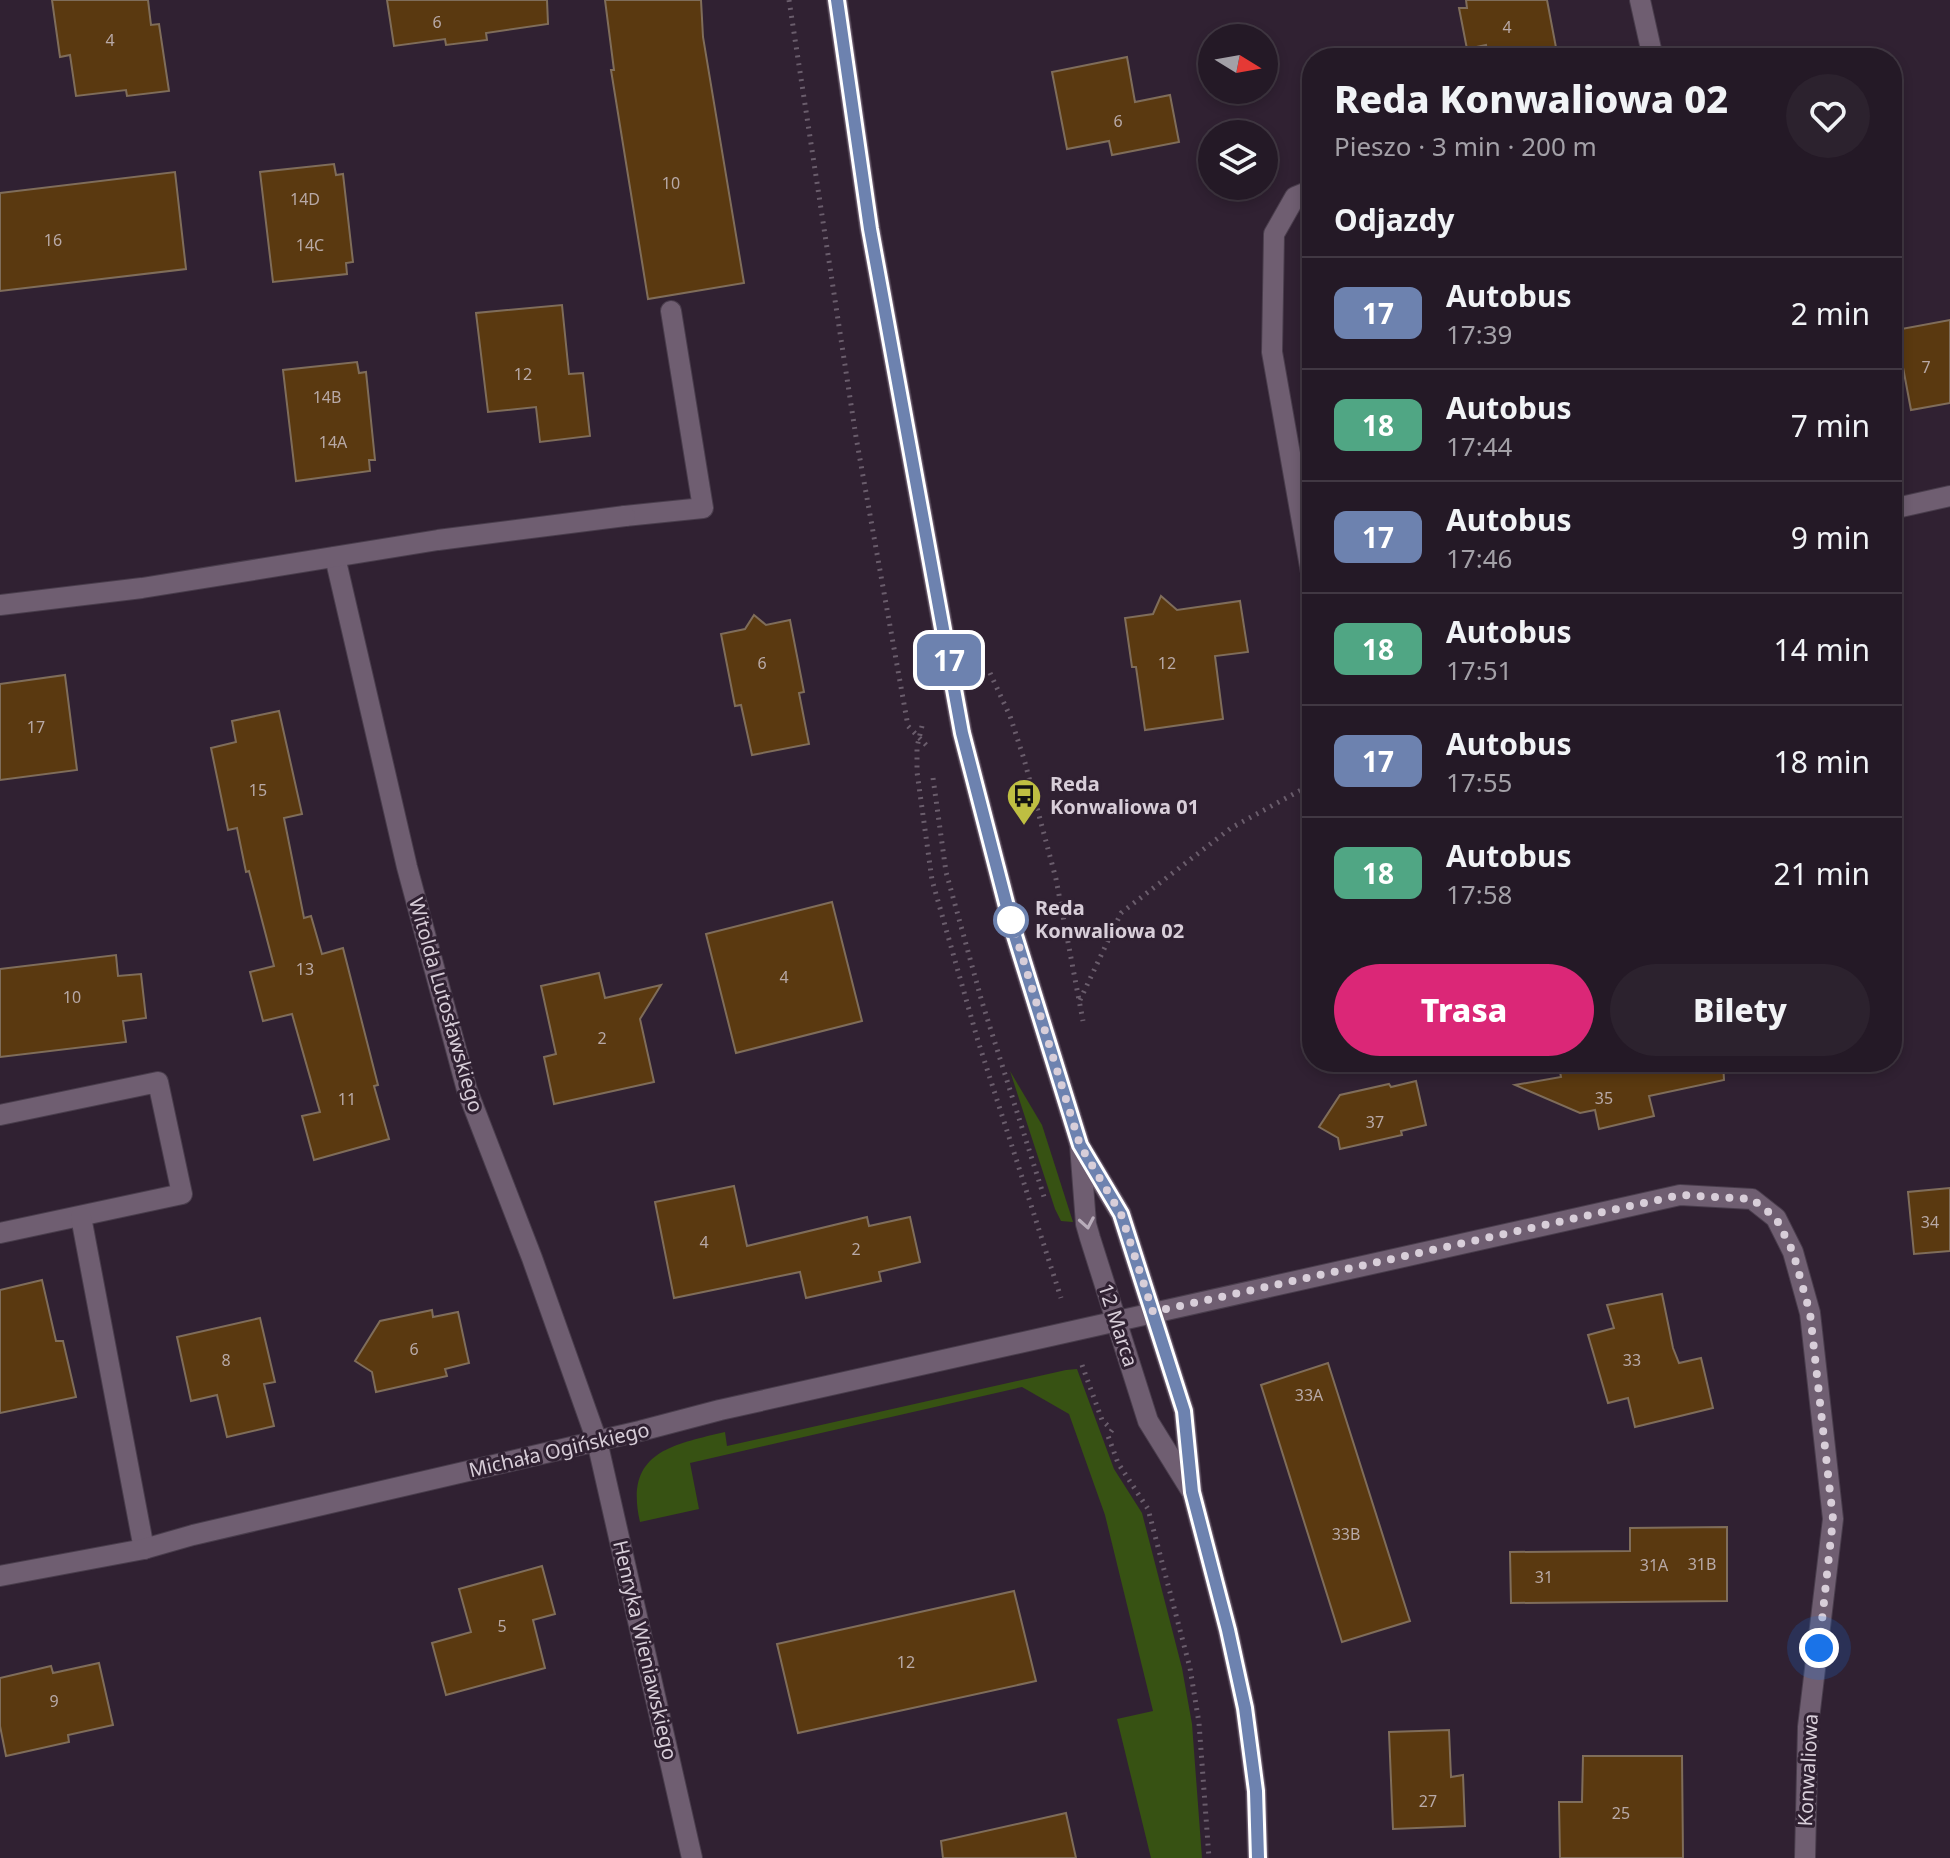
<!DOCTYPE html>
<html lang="pl">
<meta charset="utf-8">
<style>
:root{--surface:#241926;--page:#2c222e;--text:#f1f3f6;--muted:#a3a0a7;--line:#413843;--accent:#db2777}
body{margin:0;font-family:"Noto Sans",sans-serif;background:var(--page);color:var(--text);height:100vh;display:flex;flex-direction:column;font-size:30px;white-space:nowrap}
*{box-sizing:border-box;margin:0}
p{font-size:26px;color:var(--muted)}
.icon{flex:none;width:44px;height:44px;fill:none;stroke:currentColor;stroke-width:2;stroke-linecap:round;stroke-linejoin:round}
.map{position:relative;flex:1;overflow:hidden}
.details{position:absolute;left:1302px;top:48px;width:600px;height:1024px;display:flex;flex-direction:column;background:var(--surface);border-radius:32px;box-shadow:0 4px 12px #0003,0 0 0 2px var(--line)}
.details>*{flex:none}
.badge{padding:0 16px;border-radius:12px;font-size:28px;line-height:52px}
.needle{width:52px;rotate:101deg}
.controls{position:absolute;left:1198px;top:24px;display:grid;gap:16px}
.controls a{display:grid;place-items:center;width:80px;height:80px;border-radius:50%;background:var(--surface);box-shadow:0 4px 12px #0003,0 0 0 2px var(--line);font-size:40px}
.you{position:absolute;width:40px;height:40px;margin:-20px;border:6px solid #fff;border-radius:50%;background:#1a73e8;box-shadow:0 0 0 12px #1a73e833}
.map>.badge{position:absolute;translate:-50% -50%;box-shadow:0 0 0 4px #fff}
h2{padding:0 32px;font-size:30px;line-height:72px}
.round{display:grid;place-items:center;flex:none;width:84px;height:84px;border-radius:42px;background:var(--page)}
.overview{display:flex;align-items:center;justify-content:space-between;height:136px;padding:0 32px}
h1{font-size:38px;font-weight:800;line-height:60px}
.cta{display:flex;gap:16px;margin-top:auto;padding:16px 32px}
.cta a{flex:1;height:92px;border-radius:48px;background:var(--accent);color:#fff;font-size:32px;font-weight:800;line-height:92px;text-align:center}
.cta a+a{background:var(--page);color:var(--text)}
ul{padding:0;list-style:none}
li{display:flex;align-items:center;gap:24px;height:112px;padding:0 32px;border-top:2px solid var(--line)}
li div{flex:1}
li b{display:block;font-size:30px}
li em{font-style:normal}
li .badge{min-width:88px;font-weight:700;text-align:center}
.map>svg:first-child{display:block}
</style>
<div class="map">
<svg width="1950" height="1858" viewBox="0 0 1950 1858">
<rect width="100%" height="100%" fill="#302132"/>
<g fill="#375213">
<polygon points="1010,1071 1042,1125 1073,1222 1061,1221 1055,1209"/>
<path d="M1077,1369L1114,1469L1142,1513L1182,1668L1192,1724L1202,1858H1151L1117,1719L1153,1711L1105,1515L1069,1414L1022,1387L690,1463L699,1509L640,1522C624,1453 670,1445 725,1432L727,1446L1066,1370Z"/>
</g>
<g fill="#5a3910" stroke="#7f6d5a" stroke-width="2">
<polygon points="52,0 148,0 151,25 159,24 169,91 127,96 126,90 76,96 70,55 60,57"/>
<polygon points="387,0 547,0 548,24 486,33 487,40 446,45 445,39 394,46"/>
<polygon points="605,0 701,0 703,37 744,283 648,299 611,70 614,70"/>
<polygon points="1466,0 1547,0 1558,58 1488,58 1486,45 1467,49 1459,8 1467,8"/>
<polygon points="1127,57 1135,102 1170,95 1179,142 1112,155 1109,141 1067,149 1052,72"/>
<polygon points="334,164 336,175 343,174 353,262 346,263 347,274 273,282 260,172"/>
<polygon points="175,172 186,269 0,291 0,193"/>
<polygon points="562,305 569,374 583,373 590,436 540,442 536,407 488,412 476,313"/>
<polygon points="1950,320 1950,403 1911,410 1896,330"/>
<polygon points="357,362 359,373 366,372 375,460 369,460 370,471 296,481 283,370"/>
<polygon points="1161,596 1177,610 1240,601 1248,652 1215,656 1223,719 1145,730 1136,667 1132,667 1125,618 1153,614"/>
<polygon points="754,615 766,625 790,620 804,692 799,693 809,744 752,755 741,705 735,706 721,634 745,629"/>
<polygon points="65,675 77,770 0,780 0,684"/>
<polygon points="279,711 302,814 284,818 304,918 311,916 322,954 343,948 378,1085 374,1086 389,1139 314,1160 302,1116 320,1112 292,1014 263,1021 250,972 274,966 249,871 246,872 237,828 228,830 211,748 236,742 232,721"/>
<polygon points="832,902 862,1021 736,1053 706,934"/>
<polygon points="116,955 118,976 141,974 146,1018 123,1021 126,1042 0,1057 0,969"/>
<polygon points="599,973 605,998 661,985 640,1019 654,1082 554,1104 544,1057 556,1054 541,986"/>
<polygon points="1558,1062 1723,1062 1724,1080 1649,1096 1654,1116 1599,1129 1595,1110 1580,1113 1515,1085 1561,1077"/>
<polygon points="1416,1081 1426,1125 1401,1131 1402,1135 1340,1149 1338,1138 1319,1127 1340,1095 1389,1084 1391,1087"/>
<polygon points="734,1186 747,1246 867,1217 869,1226 910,1217 920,1262 879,1272 881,1281 806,1298 800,1272 674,1298 655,1202"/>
<polygon points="1950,1188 1950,1251 1914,1254 1908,1192"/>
<polygon points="42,1280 56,1341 63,1341 76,1397 0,1413 0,1290"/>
<polygon points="1662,1294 1673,1348 1679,1363 1701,1358 1713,1408 1635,1427 1628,1398 1608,1403 1588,1335 1614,1328 1607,1305"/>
<polygon points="432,1310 433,1317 458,1312 469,1363 445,1369 447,1376 376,1392 372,1372 355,1361 380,1321"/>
<polygon points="260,1318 275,1382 264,1384 274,1426 227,1437 217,1395 191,1401 177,1337"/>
<polygon points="1328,1363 1410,1621 1342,1642 1261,1385"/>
<polygon points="1727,1527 1727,1601 1511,1603 1510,1552 1630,1551 1630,1528"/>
<polygon points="542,1566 555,1614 533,1620 545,1668 446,1695 432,1643 471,1632 459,1589"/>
<polygon points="1014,1591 1036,1681 798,1733 777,1644"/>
<polygon points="99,1663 113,1725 68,1735 69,1742 6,1756 0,1726 0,1678 51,1666 53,1673"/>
<polygon points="1449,1730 1451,1777 1463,1775 1465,1826 1393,1829 1389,1732"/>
<polygon points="1583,1756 1682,1756 1683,1858 1560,1858 1559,1802 1582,1802"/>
<polygon points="1066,1813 1076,1858 943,1858 941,1841"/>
</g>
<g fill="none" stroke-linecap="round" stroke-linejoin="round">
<g stroke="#493d4c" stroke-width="22">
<g id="service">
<polyline points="625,516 703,508 671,311"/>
<polyline points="0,1115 158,1082 182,1194 0,1233"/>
<polyline points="81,1217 144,1549"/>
</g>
</g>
<g stroke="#493d4c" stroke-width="22">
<g id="minor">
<polyline points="1640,0 1653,58"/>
<polyline points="1312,190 1295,197 1274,234 1272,352 1312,578"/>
<polyline points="1892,509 1950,496"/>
<polyline points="335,557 407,867 467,1090 532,1258 597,1441 692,1858"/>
<polyline points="0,605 142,588 438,540 625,516"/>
<polyline points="0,1576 144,1549 193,1535 640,1431 720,1410 1680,1195 1752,1199 1776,1218 1793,1252 1810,1313 1833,1519 1808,1727 1805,1858"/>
</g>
</g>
<g stroke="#493d4c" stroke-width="22">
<g id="tertiary">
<polyline points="837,0 870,229 962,733 1012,926 1080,1145 1086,1224 1090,1238 1148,1421 1192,1492"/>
<polyline points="1082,1149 1121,1214 1184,1411 1192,1492 1228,1630 1245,1708 1256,1791 1258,1858"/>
</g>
</g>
<g stroke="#6a5d6c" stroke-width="5" stroke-dasharray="2 6" stroke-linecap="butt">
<polyline points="789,0 856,437 908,726 927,746"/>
<polyline points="990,673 1010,716 1024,759 1056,879 1083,1021"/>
<polyline points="922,726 917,747 917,772 932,880 978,1041 1061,1298"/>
<polyline points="933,778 946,872 982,1002 1045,1200"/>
<polyline points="1080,1000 1121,913 1231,828 1312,784"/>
<polyline points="1082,1365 1102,1420 1110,1428"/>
<polyline points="1112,1430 1108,1436 1118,1463 1148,1509 1190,1668 1199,1723 1209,1858"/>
</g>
<use href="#service" stroke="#6f5e71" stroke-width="20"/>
<use href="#minor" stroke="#6f5e71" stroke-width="20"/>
<use href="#tertiary" stroke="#6f5e71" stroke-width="20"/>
</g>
<defs><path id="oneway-chevron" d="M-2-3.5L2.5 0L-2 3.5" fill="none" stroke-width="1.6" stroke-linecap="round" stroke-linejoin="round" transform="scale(2)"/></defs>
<use stroke="#b8acba" href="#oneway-chevron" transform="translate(1087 1223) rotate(80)"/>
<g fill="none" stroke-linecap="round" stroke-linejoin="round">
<g stroke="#fff" stroke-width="18">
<polyline id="line" points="837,0 870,229 962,733 1012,926 1080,1145 1121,1214 1184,1411 1192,1492 1228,1630 1245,1708 1256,1791 1258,1858"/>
</g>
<use href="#line" stroke="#6d82af" stroke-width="12"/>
<polyline stroke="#d8ced9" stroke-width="8" stroke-dasharray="0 14.4" points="1011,920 1080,1145 1121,1214 1153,1312 1680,1195 1752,1199 1776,1218 1793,1252 1810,1313 1833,1519 1819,1648"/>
</g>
<defs>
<g id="bus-pin" transform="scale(1.8)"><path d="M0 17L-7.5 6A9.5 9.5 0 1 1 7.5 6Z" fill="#bebe42" stroke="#302132"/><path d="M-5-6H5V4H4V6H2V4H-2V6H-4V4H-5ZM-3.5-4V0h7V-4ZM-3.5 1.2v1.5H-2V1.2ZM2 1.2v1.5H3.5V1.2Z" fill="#111"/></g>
</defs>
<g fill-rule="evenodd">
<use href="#bus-pin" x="1024" y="796"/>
</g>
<circle fill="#fff" stroke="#6d82af" stroke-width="4" cx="1011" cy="920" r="16"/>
<g text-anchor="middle" stroke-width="6" stroke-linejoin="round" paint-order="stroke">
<g font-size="16" fill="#b8a9a7">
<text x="437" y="28">6</text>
<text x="1507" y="33">4</text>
<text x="110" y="46">4</text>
<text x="1118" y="127">6</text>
<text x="671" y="189">10</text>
<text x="305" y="205">14D</text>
<text x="53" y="246">16</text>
<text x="310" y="251">14C</text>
<text x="1926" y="373">7</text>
<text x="523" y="380">12</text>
<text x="327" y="403">14B</text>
<text x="333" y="448">14A</text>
<text x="762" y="669">6</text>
<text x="1167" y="669">12</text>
<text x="36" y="733">17</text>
<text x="258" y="796">15</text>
<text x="305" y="975">13</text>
<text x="784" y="983">4</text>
<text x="72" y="1003">10</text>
<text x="602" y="1044">2</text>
<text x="1604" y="1104">35</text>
<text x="347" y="1105">11</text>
<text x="1375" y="1128">37</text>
<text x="1930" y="1228">34</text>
<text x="704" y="1248">4</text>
<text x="856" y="1255">2</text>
<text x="414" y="1355">6</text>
<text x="226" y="1366">8</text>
<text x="1632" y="1366">33</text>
<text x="1309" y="1401">33A</text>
<text x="1346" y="1540">33B</text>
<text x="1702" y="1570">31B</text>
<text x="1654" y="1571">31A</text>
<text x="1544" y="1583">31</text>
<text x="502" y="1632">5</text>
<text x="906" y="1668">12</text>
<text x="54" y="1707">9</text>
<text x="1428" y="1807">27</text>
<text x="1621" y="1819">25</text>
</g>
<g font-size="20" font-weight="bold" fill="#d8ced9" stroke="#302132" text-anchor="start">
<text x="1050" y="791">Reda<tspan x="1050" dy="23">Konwaliowa 01</tspan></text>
</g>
<g font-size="20" font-weight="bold" fill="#d8ced9" stroke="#302132" text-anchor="start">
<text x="1035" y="915">Reda<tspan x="1035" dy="23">Konwaliowa 02</tspan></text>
</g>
<g font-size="20" fill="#d8ced9" stroke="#302132">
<text transform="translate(446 1005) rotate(74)" y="7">Witolda Lutosławskiego</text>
<text transform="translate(1118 1325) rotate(72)" y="7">12 Marca</text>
<text transform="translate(559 1450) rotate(-13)" y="7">Michała Ogińskiego</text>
<text transform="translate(645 1650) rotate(77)" y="7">Henryka Wieniawskiego</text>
<text transform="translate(1808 1770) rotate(-87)" y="7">Konwaliowa</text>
</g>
</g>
</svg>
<div class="controls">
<a><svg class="needle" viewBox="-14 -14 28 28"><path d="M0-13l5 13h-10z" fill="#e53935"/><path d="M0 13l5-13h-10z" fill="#a3a0a7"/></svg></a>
<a><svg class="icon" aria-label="layers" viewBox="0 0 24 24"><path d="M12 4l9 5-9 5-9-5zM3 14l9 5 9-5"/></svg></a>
</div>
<div class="you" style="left:1819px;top:1648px"></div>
<b class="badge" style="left:949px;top:660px;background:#6d82af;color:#fff">17</b>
<section class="details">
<div class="overview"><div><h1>Reda Konwaliowa 02</h1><p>Pieszo · 3 min · 200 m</p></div><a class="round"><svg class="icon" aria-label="heart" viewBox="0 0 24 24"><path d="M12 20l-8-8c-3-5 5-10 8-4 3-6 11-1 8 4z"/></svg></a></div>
<h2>Odjazdy</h2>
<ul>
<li><span class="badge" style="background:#6d82af;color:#fff">17</span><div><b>Autobus</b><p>17:39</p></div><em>2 min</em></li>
<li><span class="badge" style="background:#50a684;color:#fff">18</span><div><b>Autobus</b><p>17:44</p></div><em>7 min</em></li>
<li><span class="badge" style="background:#6d82af;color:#fff">17</span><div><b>Autobus</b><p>17:46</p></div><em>9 min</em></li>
<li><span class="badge" style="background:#50a684;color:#fff">18</span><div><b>Autobus</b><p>17:51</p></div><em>14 min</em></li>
<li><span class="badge" style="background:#6d82af;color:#fff">17</span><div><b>Autobus</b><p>17:55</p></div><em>18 min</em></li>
<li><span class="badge" style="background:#50a684;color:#fff">18</span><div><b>Autobus</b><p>17:58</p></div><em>21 min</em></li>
</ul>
<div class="cta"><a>Trasa</a><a>Bilety</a></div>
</section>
</div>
